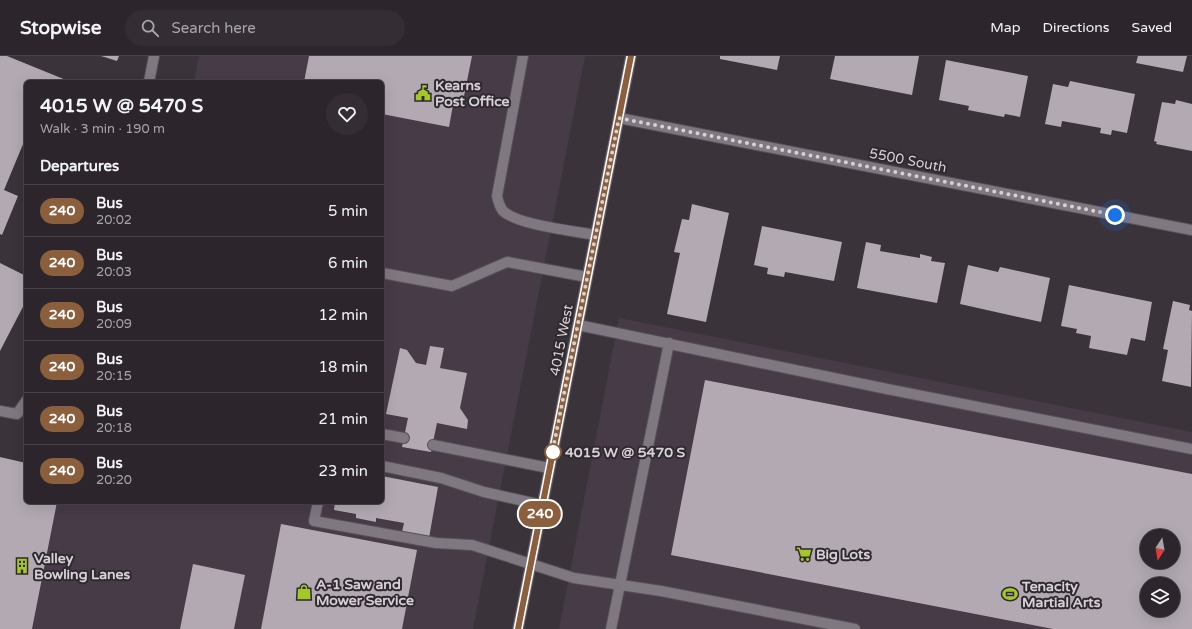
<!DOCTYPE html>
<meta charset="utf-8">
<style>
:root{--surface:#2c262c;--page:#342e34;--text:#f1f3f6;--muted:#a6a5a9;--line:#484348}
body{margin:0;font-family:"Varela Round",sans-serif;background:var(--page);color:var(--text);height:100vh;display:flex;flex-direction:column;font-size:15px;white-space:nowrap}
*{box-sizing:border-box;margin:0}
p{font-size:13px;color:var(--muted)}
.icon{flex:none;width:22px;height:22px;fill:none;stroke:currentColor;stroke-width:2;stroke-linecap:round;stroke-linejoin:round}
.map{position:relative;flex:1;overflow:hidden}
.panel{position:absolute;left:24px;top:24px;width:360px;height:424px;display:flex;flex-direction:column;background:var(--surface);border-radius:6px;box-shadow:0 4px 16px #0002,0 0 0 1px var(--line)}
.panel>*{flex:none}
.badge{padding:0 8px;border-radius:13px;font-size:14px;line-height:26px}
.needle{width:26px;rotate:191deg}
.controls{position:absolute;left:1140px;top:473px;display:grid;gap:8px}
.controls a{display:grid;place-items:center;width:40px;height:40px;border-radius:50%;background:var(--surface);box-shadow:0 4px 16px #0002,0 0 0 1px var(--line);font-size:20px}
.you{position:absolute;width:20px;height:20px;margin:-10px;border:3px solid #fff;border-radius:50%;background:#1a73e8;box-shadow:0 0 0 6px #1a73e833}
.map>.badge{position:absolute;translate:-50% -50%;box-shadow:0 0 0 2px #fff}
h2{padding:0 16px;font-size:15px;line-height:36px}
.round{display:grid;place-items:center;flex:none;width:42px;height:42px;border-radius:21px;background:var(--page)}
.summary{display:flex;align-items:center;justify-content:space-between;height:68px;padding:0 16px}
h1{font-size:19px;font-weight:700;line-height:30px}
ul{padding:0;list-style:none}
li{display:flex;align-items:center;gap:12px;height:52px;padding:0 16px;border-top:1px solid var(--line)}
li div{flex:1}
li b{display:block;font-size:15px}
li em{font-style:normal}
li .badge{min-width:44px;font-weight:700;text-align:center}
header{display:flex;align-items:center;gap:24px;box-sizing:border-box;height:56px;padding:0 20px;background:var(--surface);border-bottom:1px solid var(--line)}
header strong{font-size:19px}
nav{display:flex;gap:22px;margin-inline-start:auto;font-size:14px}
.search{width:280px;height:36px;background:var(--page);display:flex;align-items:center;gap:10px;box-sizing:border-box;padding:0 14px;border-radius:22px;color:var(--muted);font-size:15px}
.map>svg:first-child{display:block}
</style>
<header>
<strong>Stopwise</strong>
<div class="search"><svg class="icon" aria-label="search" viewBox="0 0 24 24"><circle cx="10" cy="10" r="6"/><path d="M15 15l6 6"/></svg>Search here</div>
<nav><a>Map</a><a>Directions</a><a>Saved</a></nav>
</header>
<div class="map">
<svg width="1192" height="573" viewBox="0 0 1192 573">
<rect width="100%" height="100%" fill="#3a333a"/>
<g fill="#473b47" fill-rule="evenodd">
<polygon points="199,0 585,0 473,573 0,573 0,402 26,407 26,446 382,446 382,26 194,26"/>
<path d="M619,262L1192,376V573H559ZM1147,480H1173V506H1147ZM1147,528H1173V554H1147Z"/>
</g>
<g fill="#b2a9b2" fill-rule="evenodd">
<polygon points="0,0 7,0 66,24 66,26 26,26 26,81 4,134 18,140 2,179 0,178"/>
<polygon points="101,0 119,0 117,5"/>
<polygon points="309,0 472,0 462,50 453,49 449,71 382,58 382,26 304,26"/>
<polygon points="720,0 780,0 777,14 720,3"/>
<polygon points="835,0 919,0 912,39 830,23"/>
<polygon points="1138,0 1187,0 1183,16 1136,7"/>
<polygon points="946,4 1028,20 1020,61 1005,58 1004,61 968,54 969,50 939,44"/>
<polygon points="1070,25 1135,38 1127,77 1112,74 1111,79 1100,77 1101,72 1062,65 1061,71 1045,68 1053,28 1068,31"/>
<polygon points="1176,44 1192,48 1192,95 1156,88 1157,86 1154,85 1162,46 1175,48"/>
<polygon points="692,148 729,157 706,266 667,258 680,197 674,196 682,163 689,164"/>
<polygon points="762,170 842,186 834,225 785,216 784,221 767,218 768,212 754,209"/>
<polygon points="866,186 881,189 880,195 920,202 920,198 932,201 931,205 945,207 937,247 857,232"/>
<polygon points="0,207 26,220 26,245 0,295"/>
<polygon points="968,209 998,216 1000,211 1050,222 1041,266 960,248"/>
<polygon points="1069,229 1152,246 1145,285 1131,282 1127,299 1089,292 1091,280 1076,277 1077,273 1061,270"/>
<polygon points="1173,245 1190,249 1189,254 1192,255 1191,331 1162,325 1168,294 1163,293"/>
<polygon points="430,290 444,292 440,312 467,317 460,352 468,364 467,373 437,367 431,396 402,391 408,362 386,358 400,292 407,294 416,307 426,309"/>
<path d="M705,324L1192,418V573H1053L671,499ZM1147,480H1173V506H1147ZM1147,528H1173V554H1147Z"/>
<polygon points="0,401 26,407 26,446 57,446 32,573 0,573"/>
<polygon points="382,420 438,431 429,482 402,476 404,467 376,462 376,466 356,462 356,458 334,454 335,446 382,446"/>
<polygon points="281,468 417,494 402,573 261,573"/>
<polygon points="193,508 245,519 234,573 180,573"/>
</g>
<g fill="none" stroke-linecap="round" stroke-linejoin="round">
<g stroke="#575257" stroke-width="12">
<g id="service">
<path d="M523,0L497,140C498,145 500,151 503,155C518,169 573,175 596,179"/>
<polyline points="149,26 154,0"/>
<polyline points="382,217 452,230 507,206 587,221"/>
<polyline points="578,269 887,333 1192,393"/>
<polyline points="0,355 17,358 26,345"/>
<polyline points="382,378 404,382"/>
<polyline points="433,389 549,412"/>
<polyline points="382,410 441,422 484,436 542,449"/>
<polyline points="318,446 314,465 436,487 472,489 574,522 661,535 855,573"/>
<polyline points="611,573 669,287"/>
</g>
</g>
<g stroke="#575257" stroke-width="12">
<polyline id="minor" points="619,62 1192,174"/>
</g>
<g stroke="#575257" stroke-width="12">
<polyline id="tertiary" points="518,573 631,0"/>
</g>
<use href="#service" stroke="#807881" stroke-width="10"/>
<use href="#minor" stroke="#807881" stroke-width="10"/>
<use href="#tertiary" stroke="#807881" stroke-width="10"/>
</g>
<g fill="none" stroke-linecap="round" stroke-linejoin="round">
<g stroke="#fff" stroke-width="9">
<polyline id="line" points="518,573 631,0"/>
</g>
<use href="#line" stroke="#8b5e3c" stroke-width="6"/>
<polyline stroke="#d5d1d5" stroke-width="4" stroke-dasharray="0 7.2" points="553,396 552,398 619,62 1115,159"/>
</g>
<defs>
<g id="civic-bare" transform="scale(1.2)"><path d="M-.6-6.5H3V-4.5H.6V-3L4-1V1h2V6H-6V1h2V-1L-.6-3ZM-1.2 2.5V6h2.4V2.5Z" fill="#a3c927" stroke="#302930" stroke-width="2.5" paint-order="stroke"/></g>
<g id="supermarket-bare" transform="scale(1.2)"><path d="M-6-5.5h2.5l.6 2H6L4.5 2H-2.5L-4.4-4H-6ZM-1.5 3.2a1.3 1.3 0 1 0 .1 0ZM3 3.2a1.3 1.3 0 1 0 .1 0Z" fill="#a3c927" stroke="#302930" stroke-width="2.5" paint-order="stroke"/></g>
<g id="building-bare" transform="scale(1.2)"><path d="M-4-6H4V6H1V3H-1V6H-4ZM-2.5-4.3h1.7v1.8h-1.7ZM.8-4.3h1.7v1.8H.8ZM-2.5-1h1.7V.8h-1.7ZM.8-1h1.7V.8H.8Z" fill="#a3c927" stroke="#302930" stroke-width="2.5" paint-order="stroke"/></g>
<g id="shop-bare" transform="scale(1.2)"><path d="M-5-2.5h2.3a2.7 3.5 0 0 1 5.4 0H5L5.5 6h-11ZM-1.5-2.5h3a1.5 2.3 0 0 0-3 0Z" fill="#a3c927" stroke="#302930" stroke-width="2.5" paint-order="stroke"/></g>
<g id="stadium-bare" transform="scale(1.2)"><path d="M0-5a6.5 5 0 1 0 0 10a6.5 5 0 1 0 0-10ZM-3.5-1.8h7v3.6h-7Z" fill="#a3c927" stroke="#302930" stroke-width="2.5" paint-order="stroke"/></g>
</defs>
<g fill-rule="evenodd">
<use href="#civic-bare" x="423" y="37"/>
<use href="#supermarket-bare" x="804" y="498"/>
<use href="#building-bare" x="22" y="510"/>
<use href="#shop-bare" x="304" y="536"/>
<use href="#stadium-bare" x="1010" y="538"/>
</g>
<circle fill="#fff" stroke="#8b5e3c" stroke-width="2" cx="553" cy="396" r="8"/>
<g text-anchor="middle" stroke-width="4" stroke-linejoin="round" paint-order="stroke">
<g font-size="14" font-weight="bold" fill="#d5d1d5" stroke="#302930" text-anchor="start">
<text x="435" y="34">Kearns<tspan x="435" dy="16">Post Office</tspan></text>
<text x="816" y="503">Big Lots</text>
<text x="34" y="507">Valley<tspan x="34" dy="16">Bowling Lanes</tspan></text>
<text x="316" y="533">A-1 Saw and<tspan x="316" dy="16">Mower Service</tspan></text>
<text x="1022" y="535">Tenacity<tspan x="1022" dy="16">Martial Arts</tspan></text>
</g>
<g font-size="14" fill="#d5d1d5" stroke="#302930">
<text transform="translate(908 104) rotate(11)" y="5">5500 South</text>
<text transform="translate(561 284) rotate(-79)" y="5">4015 West</text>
</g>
<g font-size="14" font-weight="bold" fill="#d5d1d5" stroke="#302930" text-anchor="start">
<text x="565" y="401">4015 W @ 5470 S</text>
</g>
</g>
</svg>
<div class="controls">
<a><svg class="needle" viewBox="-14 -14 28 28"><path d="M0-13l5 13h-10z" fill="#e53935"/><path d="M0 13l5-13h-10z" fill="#a6a5a9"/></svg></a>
<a><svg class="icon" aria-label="layers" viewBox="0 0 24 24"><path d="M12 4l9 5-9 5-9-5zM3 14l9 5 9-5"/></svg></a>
</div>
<div class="you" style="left:1115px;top:159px"></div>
<b class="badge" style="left:540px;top:458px;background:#8b5e3c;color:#fff">240</b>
<section class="panel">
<div class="summary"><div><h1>4015 W @ 5470 S</h1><p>Walk · 3 min · 190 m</p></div><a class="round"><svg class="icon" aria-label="heart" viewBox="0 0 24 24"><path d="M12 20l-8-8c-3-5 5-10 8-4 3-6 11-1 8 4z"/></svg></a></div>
<h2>Departures</h2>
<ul>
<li><span class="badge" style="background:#8b5e3c;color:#fff">240</span><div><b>Bus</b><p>20:02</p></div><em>5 min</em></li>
<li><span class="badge" style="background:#8b5e3c;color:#fff">240</span><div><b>Bus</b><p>20:03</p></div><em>6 min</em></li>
<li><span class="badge" style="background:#8b5e3c;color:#fff">240</span><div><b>Bus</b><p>20:09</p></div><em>12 min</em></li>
<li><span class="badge" style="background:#8b5e3c;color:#fff">240</span><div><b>Bus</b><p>20:15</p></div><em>18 min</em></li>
<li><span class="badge" style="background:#8b5e3c;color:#fff">240</span><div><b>Bus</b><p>20:18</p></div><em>21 min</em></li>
<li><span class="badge" style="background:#8b5e3c;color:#fff">240</span><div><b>Bus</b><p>20:20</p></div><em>23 min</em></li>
</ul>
</section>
</div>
